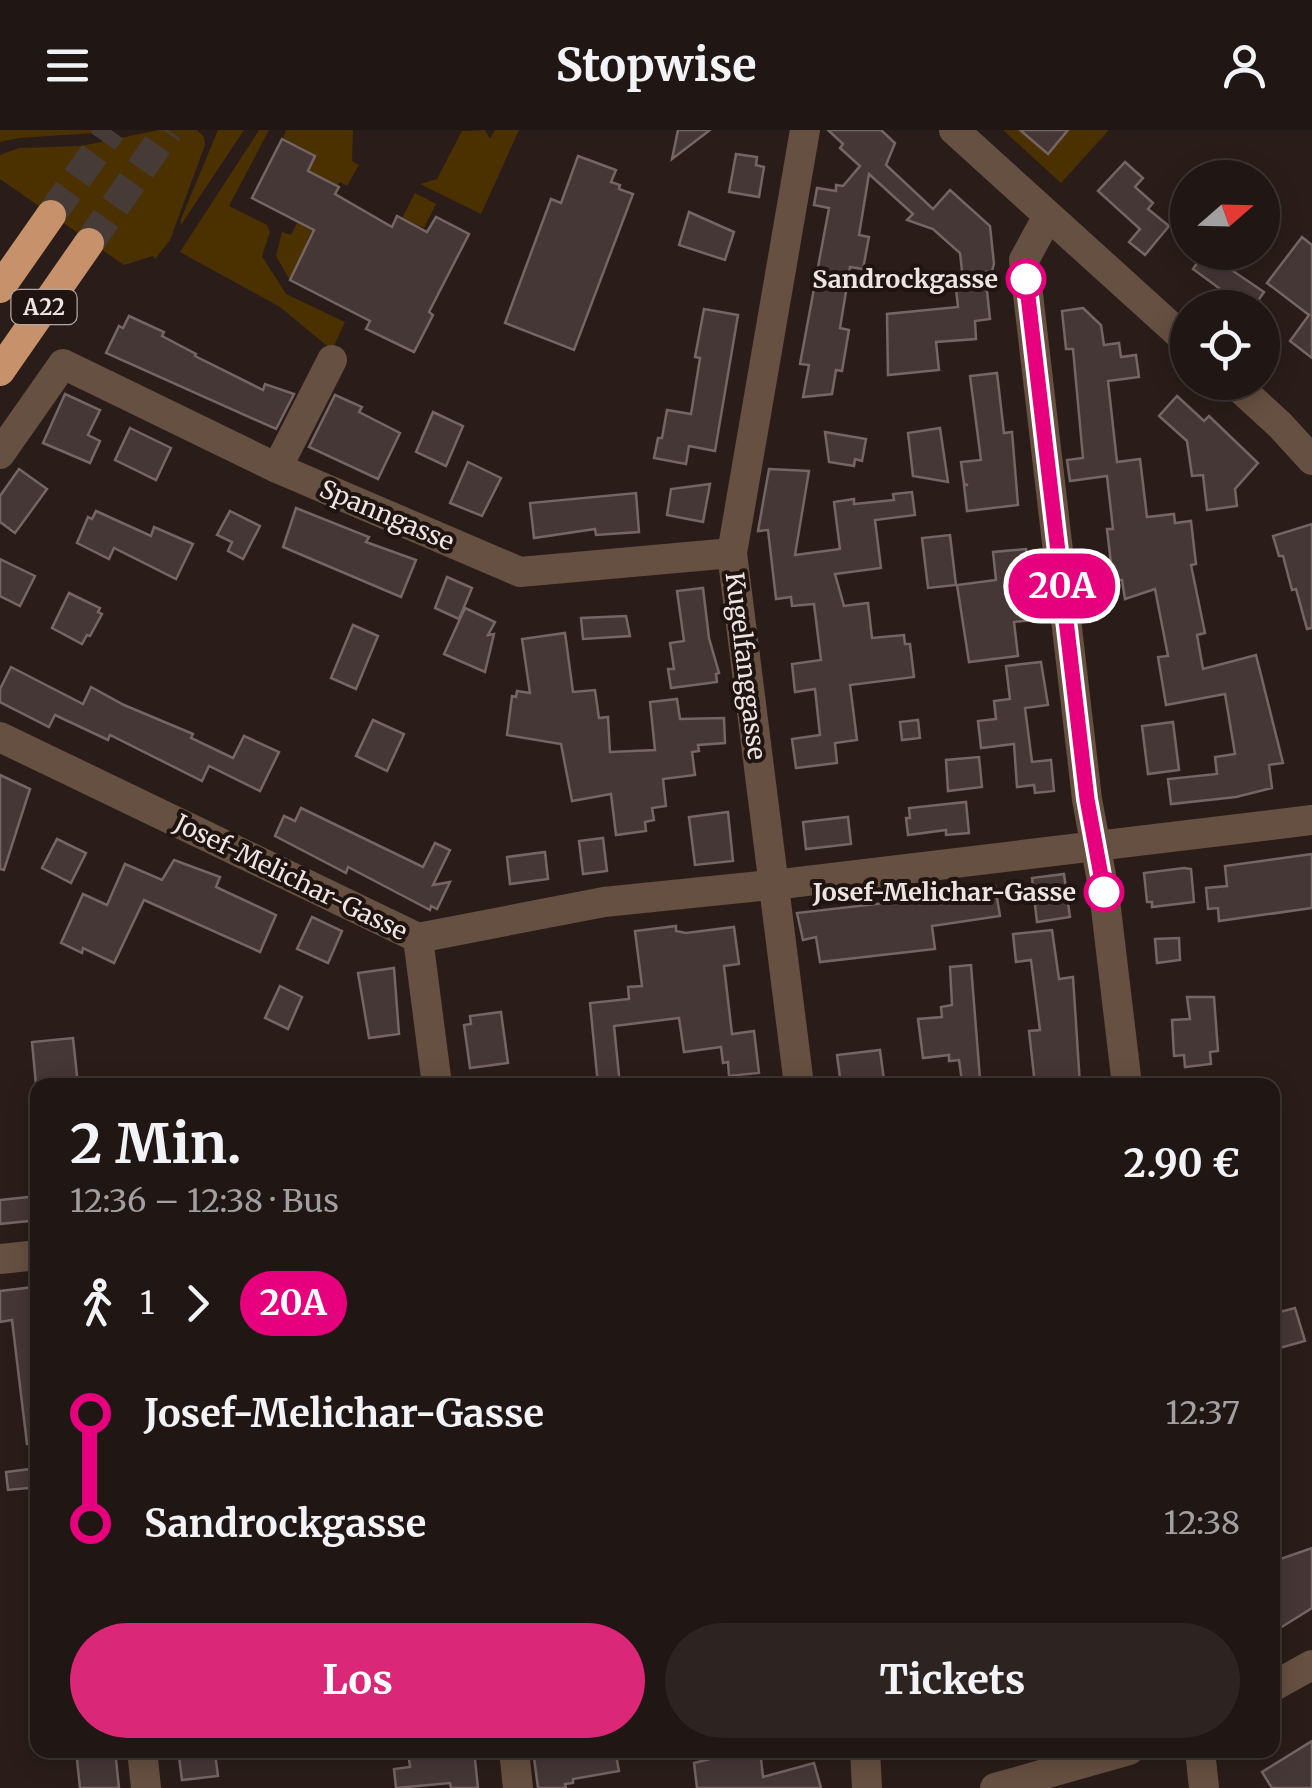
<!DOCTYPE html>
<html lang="de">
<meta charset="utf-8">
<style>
:root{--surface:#201613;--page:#2d2321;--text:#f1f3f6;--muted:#a29fa0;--line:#3d3533;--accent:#db2777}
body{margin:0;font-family:Merriweather,serif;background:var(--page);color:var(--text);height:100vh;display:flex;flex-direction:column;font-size:38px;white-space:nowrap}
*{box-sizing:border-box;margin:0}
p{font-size:32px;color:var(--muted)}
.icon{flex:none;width:55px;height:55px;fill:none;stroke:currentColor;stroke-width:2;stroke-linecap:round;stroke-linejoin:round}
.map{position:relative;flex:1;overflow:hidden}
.sheet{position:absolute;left:30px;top:948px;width:1250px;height:680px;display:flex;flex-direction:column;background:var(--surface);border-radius:20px;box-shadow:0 5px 25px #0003,0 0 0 2px var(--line)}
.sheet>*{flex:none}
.badge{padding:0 20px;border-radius:32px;font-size:35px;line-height:65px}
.needle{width:65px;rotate:70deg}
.controls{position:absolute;left:1170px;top:30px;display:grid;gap:20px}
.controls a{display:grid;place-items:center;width:110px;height:110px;border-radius:50%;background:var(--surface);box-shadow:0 5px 25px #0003,0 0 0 2px var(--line);font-size:50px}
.map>.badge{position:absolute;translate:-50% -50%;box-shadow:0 0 0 5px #fff}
.legs{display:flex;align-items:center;gap:15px;height:110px;padding:0 40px;font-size:32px}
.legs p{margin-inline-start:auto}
.head{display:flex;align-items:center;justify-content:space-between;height:170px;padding:0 40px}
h1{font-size:55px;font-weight:700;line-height:75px}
.cta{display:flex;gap:20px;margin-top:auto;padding:20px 40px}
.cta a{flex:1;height:115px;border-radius:60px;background:var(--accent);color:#fff;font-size:40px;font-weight:700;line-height:115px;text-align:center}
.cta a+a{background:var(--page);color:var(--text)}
ul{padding:0 40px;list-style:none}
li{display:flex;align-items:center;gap:35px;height:110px;font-size:38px}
li i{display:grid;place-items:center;width:15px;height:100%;margin:0 12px;background:currentColor}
li i::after{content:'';width:25px;height:25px;margin:-12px;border:8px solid;border-radius:50%;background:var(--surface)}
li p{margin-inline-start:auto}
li:first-child i{background:linear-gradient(#0000 50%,currentColor 0)}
li:last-child i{background:linear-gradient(currentColor 50%,#0000 0)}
header{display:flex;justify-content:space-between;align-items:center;height:130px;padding:0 40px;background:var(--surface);font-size:45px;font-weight:700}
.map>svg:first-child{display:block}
</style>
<header><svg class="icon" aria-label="menu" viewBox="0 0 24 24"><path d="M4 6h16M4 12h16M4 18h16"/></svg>Stopwise<svg class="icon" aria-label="person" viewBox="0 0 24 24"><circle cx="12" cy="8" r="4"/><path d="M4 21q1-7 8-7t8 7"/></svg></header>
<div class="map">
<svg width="1312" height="1658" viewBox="0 0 1312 1658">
<rect width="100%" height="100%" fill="#2a1d19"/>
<g fill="#4b3000">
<polygon points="0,0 94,0 95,3 19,8 0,12"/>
<polygon points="159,0 197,0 204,7 205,15 170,110 155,129 153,126 124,135 0,49 0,25 19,18 81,16"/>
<polygon points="218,0 244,0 181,95 181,89"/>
<polygon points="259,0 269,0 229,76 267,95 270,102 262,126 286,164 345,192 332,220 280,177 180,122"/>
<polygon points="286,0 353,0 352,31 359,35 347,56 340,52 337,56 308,41 315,26 283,9"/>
<polygon points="485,0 490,9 495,0 519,0 481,84 420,54 437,49 462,1"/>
<polygon points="1003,0 1109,0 1061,53"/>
<polygon points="415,63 436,74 424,98 402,88"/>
<polygon points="304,79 314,96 290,150 276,126 282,102 291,105"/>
</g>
<g fill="#463737" stroke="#756565" stroke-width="2.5">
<polygon points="678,0 710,0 672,29"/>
<polygon points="828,0 881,0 895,13 886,35 933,79 950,60 990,96 994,134 992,141 985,142 990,189 975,191 976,209 936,212 939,240 888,245 887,184 958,177 955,150 963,149 960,123 933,99 907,90 913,84 869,44 859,105 869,107 863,139 850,137 840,198 849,200 842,241 836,240 832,264 803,267 809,235 800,234 829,78 814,75 817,58 836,61 836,55 843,56 860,36 840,18 843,14"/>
<polygon points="1020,0 1068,0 1048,24"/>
<polygon points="282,9 315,26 308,41 339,57 335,64 392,97 397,86 427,102 436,87 469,104 429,182 433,185 414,222 366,199 370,191 290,150 314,100 252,68"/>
<polygon points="736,24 757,27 756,35 764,37 759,67 729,62"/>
<polygon points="578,26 616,40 611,52 620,55 619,59 633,64 574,220 505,193 551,69 561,73"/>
<polygon points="1125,32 1143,48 1135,57 1153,73 1148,79 1169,96 1145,125 1129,112 1140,99 1098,61"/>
<polygon points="689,82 734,102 725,130 679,115"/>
<polygon points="1302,107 1312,115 1312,228 1290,211 1309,185 1267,153"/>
<polygon points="1205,122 1264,162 1253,178 1246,178 1193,139"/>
<polygon points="1083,178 1101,195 1104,215 1119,213 1121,227 1136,225 1139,247 1108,251 1117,332 1140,329 1147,387 1174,384 1175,393 1191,391 1196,434 1191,435 1205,503 1197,505 1203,539 1256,525 1283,633 1269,635 1272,658 1236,667 1171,674 1168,649 1217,644 1215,627 1235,624 1225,564 1166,575 1158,527 1168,526 1155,459 1125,469 1122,450 1113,451 1107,399 1113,399 1107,346 1070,351 1067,330 1083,328 1073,219 1066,219 1062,181"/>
<polygon points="704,179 738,185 715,321 689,316 686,334 654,328 658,308 662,308 667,280 691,284 700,228 695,227"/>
<polygon points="129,186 164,202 162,206 196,224 195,226 263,260 265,254 294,264 276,299 106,223 119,196 123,198"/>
<polygon points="997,243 1004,303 1012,302 1018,375 967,381 964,355 968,355 964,354 961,332 981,330 970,246"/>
<polygon points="65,264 100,280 88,305 100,311 90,333 43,313"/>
<polygon points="335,265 362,277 359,282 400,303 378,349 309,317"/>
<polygon points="1177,266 1204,291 1209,286 1258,333 1235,359 1237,376 1207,380 1203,345 1192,346 1187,311 1159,286"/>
<polygon points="433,282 463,296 446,336 416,322"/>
<polygon points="130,298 171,318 156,350 115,330"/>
<polygon points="940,298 948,352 913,346 908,303"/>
<polygon points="825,302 866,309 862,331 855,329 854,336 829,332"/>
<polygon points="468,332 501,348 482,386 450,373"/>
<polygon points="19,339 47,359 15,403 0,392 0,366"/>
<polygon points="769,339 809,341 795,425 840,419 834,372 854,369 854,374 894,370 893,364 912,362 915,385 875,390 881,438 835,444 844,476 868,473 872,508 904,505 905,514 910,514 914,547 850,555 857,610 835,613 837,633 796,638 792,609 820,605 815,559 795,562 792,534 821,530 814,474 792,476 791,467 776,469 768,400 758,401"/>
<polygon points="710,354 703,392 667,385 671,359"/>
<polygon points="636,363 639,402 596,405 595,399 534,408 530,373"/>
<polygon points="296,378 369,407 366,412 416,430 401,467 283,417"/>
<polygon points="96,381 151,406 154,397 193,414 176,449 114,418 109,429 77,413 88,387 92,389"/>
<polygon points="230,381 260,396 243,429 228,421 232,412 217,405"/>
<polygon points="1312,394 1312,498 1307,499 1296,459 1292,460 1283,426 1279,426 1273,406"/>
<polygon points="950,405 956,455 928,458 922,408"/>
<polygon points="1026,419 1034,490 1014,492 1018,526 969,532 957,455 996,450 993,422"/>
<polygon points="0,429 35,446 20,476 0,466"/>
<polygon points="447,447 472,458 459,489 435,478"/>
<polygon points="703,458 709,508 719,543 716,544 717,552 671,558 668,539 674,539 670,513 684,511 677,461"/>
<polygon points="69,463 100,478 98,482 102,484 90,506 87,505 82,514 52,498"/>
<polygon points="465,478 495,492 488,505 494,504 485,542 444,524"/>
<polygon points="626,486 630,506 583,509 581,488"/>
<polygon points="353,495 378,506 356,559 331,548"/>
<polygon points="565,503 573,562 595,560 599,588 608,587 610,622 655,620 650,572 677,569 680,589 724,588 725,613 698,615 699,621 692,622 695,645 663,649 666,676 652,678 654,690 645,692 646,701 616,705 611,664 572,671 561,614 507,605 512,566 516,567 517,561 530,563 522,509"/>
<polygon points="1041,532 1048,575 1025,578 1032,632 1051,630 1054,661 1035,663 1034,655 1017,657 1014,614 981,618 978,591 996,589 994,571 1010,569 1006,536"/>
<polygon points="11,537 83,574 91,557 124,575 193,604 191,608 233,628 244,606 279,622 260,661 209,636 202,651 110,605 108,610 55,585 49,597 0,572 0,559"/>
<polygon points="373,590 404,604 387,641 356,626"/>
<polygon points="918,590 920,608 902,610 900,592"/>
<polygon points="1173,592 1179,640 1148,644 1142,596"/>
<polygon points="979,627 982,657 948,661 946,630"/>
<polygon points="0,645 30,659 4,740 0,739"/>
<polygon points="966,672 969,703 946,705 946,700 908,705 906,688 910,688 909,678"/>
<polygon points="301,678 423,737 435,713 450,720 433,755 450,752 437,779 431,776 430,780 348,737 346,743 275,706 284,686 295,691"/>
<polygon points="728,682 733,731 695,735 689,687"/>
<polygon points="848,687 851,714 806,719 803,692"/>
<polygon points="603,708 607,741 583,744 579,711"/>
<polygon points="57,709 86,723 71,753 42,738"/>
<polygon points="545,722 548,749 510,754 507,727"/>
<polygon points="1312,724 1312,778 1219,791 1218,778 1208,779 1206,758 1227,756 1225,736"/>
<polygon points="174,730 220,747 216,757 276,785 260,822 144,770 114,833 83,818 82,823 61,813 83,764 107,775 125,734 162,750"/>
<polygon points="1184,738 1191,739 1194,772 1152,777 1152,772 1147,772 1144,743"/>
<polygon points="1064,744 1070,787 1037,792 1032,748"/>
<polygon points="995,756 1000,786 932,796 935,819 820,832 816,807 803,810 797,783 955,765 954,762"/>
<polygon points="312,787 342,801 328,833 297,819"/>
<polygon points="676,796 676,801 686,803 734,797 739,834 724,836 732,904 754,901 759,943 729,946 728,932 723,933 721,917 684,922 679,888 614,896 620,955 598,955 590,873 629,869 628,857 642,856 635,801"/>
<polygon points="1052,800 1059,849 1073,847 1080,955 1035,955 1029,901 1040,900 1031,830 1016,832 1013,804"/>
<polygon points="1179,808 1180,830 1157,833 1155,809"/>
<polygon points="971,835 980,949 962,951 959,930 949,931 949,925 923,928 918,889 942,887 941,877 952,875 950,837"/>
<polygon points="394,838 399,904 369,908 358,843"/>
<polygon points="280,856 302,867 288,899 265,888"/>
<polygon points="1187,867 1214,867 1218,921 1210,922 1211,934 1185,937 1184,925 1174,926 1172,890 1190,889"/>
<polygon points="501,882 508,933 470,938 464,895 471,894 470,886"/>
<polygon points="73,908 78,955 36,955 32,912"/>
<polygon points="880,920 884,950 879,951 879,955 841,955 837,925"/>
<polygon points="38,1066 38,1090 0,1094 0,1070"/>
<polygon points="34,1157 38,1187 38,1314 27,1314 12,1190 0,1192 0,1161"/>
<polygon points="1295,1178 1305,1211 1272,1220 1272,1184"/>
<polygon points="38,1338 38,1357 8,1360 6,1342"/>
<polygon points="1312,1418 1312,1478 1272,1503 1272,1432"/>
<polygon points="1312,1611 1312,1658 1272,1658 1262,1642"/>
<polygon points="76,1620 115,1620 119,1658 80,1658"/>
<polygon points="408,1620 474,1620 478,1658 451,1658 450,1653 396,1658 394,1639 410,1637"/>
<polygon points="533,1620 615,1620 619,1641 573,1649 573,1653 565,1654 566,1658 538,1658"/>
<polygon points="746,1620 760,1620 763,1647 814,1633 821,1658 697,1658 694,1633"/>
<polygon points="215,1623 218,1646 182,1650 179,1627"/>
</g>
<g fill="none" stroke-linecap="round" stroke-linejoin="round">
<g stroke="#473b37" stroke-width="30" stroke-dasharray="30 15" stroke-linecap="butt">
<polyline points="51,85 111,0"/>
<polyline points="89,113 168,0"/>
</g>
<g stroke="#665041" stroke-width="30">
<polyline points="954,0 1188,212"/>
<polyline points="1048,86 1024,130 1087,669 1104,762 1127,955"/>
<polyline points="1233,252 1280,295 1312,330"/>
<polyline points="0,324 63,234 277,338 520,442 732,423"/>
<polyline points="277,338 332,230"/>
<polyline points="0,607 418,808 604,772 790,753 1312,690"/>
<polyline points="418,808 437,955"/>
<polyline points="799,955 732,423 805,0"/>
<polyline points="0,1129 38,1125"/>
<polyline points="1272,1557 1312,1535"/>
<polyline points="142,1620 146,1658"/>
<polyline points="514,1620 518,1658"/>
<polyline points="865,1620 867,1658"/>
<polyline points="1200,1620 1204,1658"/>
<polyline points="995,1658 1129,1620"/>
</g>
<g stroke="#c7916b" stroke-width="30">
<polyline points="0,158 51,85"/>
<polyline points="0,241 89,113"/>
</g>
</g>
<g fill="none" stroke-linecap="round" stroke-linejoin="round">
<g stroke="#fff" stroke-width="22">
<polyline id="line-1" points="1026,149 1087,669 1104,762"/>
</g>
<use href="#line-1" stroke="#e6007e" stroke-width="15"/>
</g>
<g fill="#fff" stroke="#e6007e" stroke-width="5">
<circle cx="1026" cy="149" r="18"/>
<circle cx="1104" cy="762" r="18"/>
</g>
<g text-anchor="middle" stroke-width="8" stroke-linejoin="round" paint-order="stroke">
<rect fill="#201410" stroke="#b0a6a3" stroke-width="2.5" x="11.5" y="160" width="65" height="34" rx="8"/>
<g font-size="22" font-weight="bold" fill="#eee4e2">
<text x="44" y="185">A22</text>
</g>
<g font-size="25" font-weight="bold" fill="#eee4e2" stroke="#201410" text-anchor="end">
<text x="998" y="158">Sandrockgasse</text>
<text x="1076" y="771">Josef-Melichar-Gasse</text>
</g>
<g font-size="25" fill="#eee4e2" stroke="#201410">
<text transform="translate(387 385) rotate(23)" y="9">Spanngasse</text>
<text transform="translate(746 536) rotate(83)" y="9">Kugelfanggasse</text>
<text transform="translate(291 747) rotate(26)" y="9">Josef-Melichar-Gasse</text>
</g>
</g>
</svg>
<div class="controls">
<a><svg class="needle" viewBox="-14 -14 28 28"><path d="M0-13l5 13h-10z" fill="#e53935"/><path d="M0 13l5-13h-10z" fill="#a29fa0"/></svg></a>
<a><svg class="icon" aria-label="locate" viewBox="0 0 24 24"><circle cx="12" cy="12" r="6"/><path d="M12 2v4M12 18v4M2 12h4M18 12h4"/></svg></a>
</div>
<b class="badge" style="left:1062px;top:456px;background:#e6007e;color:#fff">20A</b>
<section class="sheet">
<div class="head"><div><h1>2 Min.</h1><p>12:36 – 12:38 · Bus</p></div><b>2.90 €</b></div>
<div class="legs"><svg class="icon" aria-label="walk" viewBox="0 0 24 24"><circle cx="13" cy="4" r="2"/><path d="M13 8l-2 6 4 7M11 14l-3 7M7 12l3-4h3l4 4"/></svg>1<svg class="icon" aria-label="forward" viewBox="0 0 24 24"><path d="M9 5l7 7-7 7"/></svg><b class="badge" style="background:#e6007e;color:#fff">20A</b></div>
<ul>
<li><i style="color:#e6007e"></i><b>Josef-Melichar-Gasse</b><p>12:37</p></li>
<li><i style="color:#e6007e"></i><b>Sandrockgasse</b><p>12:38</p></li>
</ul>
<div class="cta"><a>Los</a><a>Tickets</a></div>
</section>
</div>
